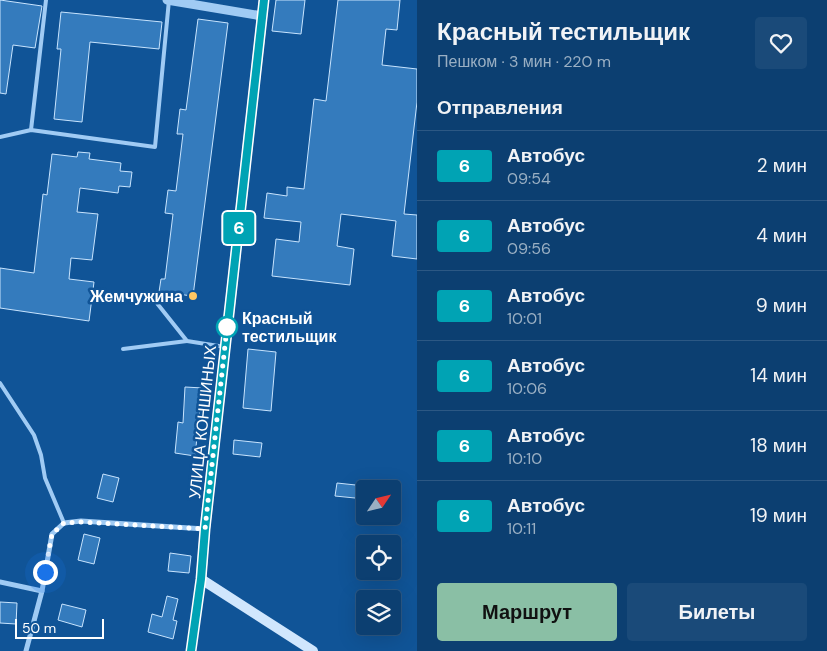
<!DOCTYPE html>
<html lang="ru">
<meta charset="utf-8">
<style>
:root{--surface:#0c3f71;--page:#1a4a79;--text:#f1f3f6;--muted:#9aafc3;--line:#2c5884;--accent:#8abfa5}
body{margin:0;font-family:"DM Sans",sans-serif;background:var(--page);color:var(--text);height:100vh;display:flex;flex-direction:column;font-size:19px;white-space:nowrap}
*{box-sizing:border-box;margin:0}
p{font-size:16px;color:var(--muted)}
.icon{flex:none;width:28px;height:28px;fill:none;stroke:currentColor;stroke-width:2;stroke-linecap:round;stroke-linejoin:round}
.map{position:relative;flex:1;overflow:hidden}
.side{display:flex;flex-direction:column;background:var(--surface);width:410px}
.side>*{flex:none}
.badge{padding:0 10px;border-radius:4px;font-size:18px;line-height:32px}
.needle{width:32px;rotate:55deg}
.buttons{position:absolute;left:356px;top:480px;display:grid;gap:10px}
.buttons a{display:grid;place-items:center;width:45px;height:45px;border-radius:5px;background:var(--surface);box-shadow:0 5px 20px #0002,0 0 0 1px var(--line);font-size:25px}
.scale{position:absolute;left:15px;bottom:12px;width:89px;box-sizing:border-box;padding-left:5px;border:2px solid #fff;border-top:0;font-size:14px;line-height:18px;white-space:nowrap;color:#fff;-webkit-text-stroke:4px #105497;paint-order:stroke}
.you{position:absolute;width:25px;height:25px;margin:-12px;border:4px solid #fff;border-radius:50%;background:#1a73e8;box-shadow:0 0 0 8px #1a73e833}
.map>.badge{position:absolute;translate:-50% -50%;box-shadow:0 0 0 2px #fff}
h2{padding:0 20px;font-size:19px;line-height:45px}
.round{display:grid;place-items:center;flex:none;width:52px;height:52px;border-radius:5px;background:var(--page)}
.head{display:flex;align-items:center;justify-content:space-between;height:85px;padding:0 20px}
h1{font-size:24px;font-weight:700;line-height:38px}
.primary-button{display:flex;gap:10px;margin-top:auto;padding:10px 20px}
.primary-button a{flex:1;height:58px;border-radius:5px;background:var(--accent);color:#111;font-size:20px;font-weight:700;line-height:58px;text-align:center}
.primary-button a+a{background:var(--page);color:var(--text)}
ul{padding:0;list-style:none}
li{display:flex;align-items:center;gap:15px;height:70px;padding:0 20px;border-top:1px solid var(--line)}
li div{flex:1}
li b{display:block;font-size:19px}
li em{font-style:normal}
li .badge{min-width:55px;font-weight:700;text-align:center}
main{display:flex;flex:1;min-height:0}
.map>svg:first-child{display:block}
</style>
<main>
<div class="map">
<svg width="417" height="651" viewBox="0 0 417 651">
<rect width="100%" height="100%" fill="#105497"/>
<g fill="#347bbd" stroke="#c8e4fe">
<polygon points="0,0 42,6 35,48 13,45 6,94 0,93"/>
<polygon points="276,0 305,0 301,34 272,31"/>
<polygon points="338,0 400,0 397,30 386,29 382,65 417,69 417,102 404,214 417,215 417,259 392,256 396,221 341,214 337,246 354,249 350,285 272,276 276,239 299,242 301,222 264,218 267,193 287,196 287,187 304,189 314,99 326,101"/>
<polygon points="61,12 162,22 159,49 90,42 82,122 54,119 61,49 57,49"/>
<polygon points="198,19 228,23 193,296 159,292 161,279 165,279 173,214 165,213 168,190 176,191 183,134 177,134 180,109 186,110"/>
<polygon points="78,152 90,153 89,159 121,163 120,171 132,172 130,187 119,186 118,193 80,188 77,212 98,214 92,260 71,258 69,279 94,282 89,321 0,308 0,268 34,273 43,194 47,195 52,154 77,157"/>
<polygon points="248,349 276,352 271,411 243,408"/>
<polygon points="185,387 203,388 203,409 200,409 195,456 175,453 178,422 183,423"/>
<polygon points="234,440 262,443 260,457 233,454"/>
<polygon points="103,474 119,478 113,502 97,498"/>
<polygon points="337,483 365,486 365,499 335,496"/>
<polygon points="84,534 100,538 94,564 78,560"/>
<polygon points="170,553 191,556 189,573 168,571"/>
<polygon points="167,596 178,599 173,620 177,621 173,639 148,632 152,614 162,617"/>
<polygon points="0,602 17,603 16,624 0,623"/>
<polygon points="62,604 86,610 82,627 58,620"/>
</g>
<g fill="none" stroke-linecap="round" stroke-linejoin="round">
<g stroke="#a0cbf4" stroke-width="4">
<polyline points="31,130 46,0"/>
<polyline points="0,137 31,130 155,147 169,0"/>
<polyline points="156,302 187,341 225,347"/>
<polyline points="123,349 187,341"/>
<polyline points="0,383 34,435 41,455 45,478 64,523"/>
</g>
<g stroke="#a0cbf4" stroke-width="5">
<polyline points="0,582 42,591"/>
<polyline points="26,651 42,591 52,534 64,523 81,521 205,529"/>
</g>
<g stroke="#a0cbf4" stroke-width="9">
<polyline points="167,0 262,16"/>
<polyline points="191,651 201,579"/>
</g>
<polyline stroke="#d0e6fd" stroke-width="10" points="264,0 205,529 201,579 313,651"/>
</g>
<g fill="none" stroke-linecap="round" stroke-linejoin="round">
<g stroke="#fff" stroke-width="11">
<polyline id="line" points="191,651 201,579 205,529 264,0"/>
</g>
<use href="#line" stroke="#00a3b4" stroke-width="8"/>
<polyline stroke="#fff" stroke-width="5" stroke-dasharray="0 9" points="45,572 52,534 64,523 81,522 205,529 227,327"/>
</g>
<circle fill="#ffc763" stroke="#105497" stroke-width="2" cx="193" cy="296" r="5"/>
<circle fill="#fff" stroke="#00a3b4" stroke-width="2.5" cx="227" cy="327" r="10"/>
<g text-anchor="middle" stroke-width="5" stroke-linejoin="round" paint-order="stroke">
<g font-size="16" font-weight="bold" fill="#fff" stroke="#105497" text-anchor="end">
<text x="183" y="302">Жемчужина</text>
</g>
<g font-size="16" font-weight="bold" fill="#fff" stroke="#105497" text-anchor="start">
<text x="242" y="324">Красный<tspan x="242" dy="18">тестильщик</tspan></text>
</g>
<g font-size="16" fill="#fff" stroke="#105497">
<text transform="translate(202 422) rotate(-84)" y="6">УЛИЦА КОНШИНЫХ</text>
</g>
</g>
</svg>
<div class="buttons">
<a><svg class="needle" viewBox="-14 -14 28 28"><path d="M0-13l5 13h-10z" fill="#e53935"/><path d="M0 13l5-13h-10z" fill="#9aafc3"/></svg></a>
<a><svg class="icon" aria-label="locate" viewBox="0 0 24 24"><circle cx="12" cy="12" r="6"/><path d="M12 2v4M12 18v4M2 12h4M18 12h4"/></svg></a>
<a><svg class="icon" aria-label="layers" viewBox="0 0 24 24"><path d="M12 4l9 5-9 5-9-5zM3 14l9 5 9-5"/></svg></a>
</div>
<div class="scale">50 m</div>
<div class="you" style="left:45px;top:572px"></div>
<b class="badge" style="left:239px;top:228px;background:#00a3b4;color:#fff">6</b>
</div>
<section class="side">
<div class="head"><div><h1>Красный тестильщик</h1><p>Пешком · 3 мин · 220 m</p></div><a class="round"><svg class="icon" aria-label="heart" viewBox="0 0 24 24"><path d="M12 20l-8-8c-3-5 5-10 8-4 3-6 11-1 8 4z"/></svg></a></div>
<h2>Отправления</h2>
<ul>
<li><span class="badge" style="background:#00a3b4;color:#fff">6</span><div><b>Автобус</b><p>09:54</p></div><em>2 мин</em></li>
<li><span class="badge" style="background:#00a3b4;color:#fff">6</span><div><b>Автобус</b><p>09:56</p></div><em>4 мин</em></li>
<li><span class="badge" style="background:#00a3b4;color:#fff">6</span><div><b>Автобус</b><p>10:01</p></div><em>9 мин</em></li>
<li><span class="badge" style="background:#00a3b4;color:#fff">6</span><div><b>Автобус</b><p>10:06</p></div><em>14 мин</em></li>
<li><span class="badge" style="background:#00a3b4;color:#fff">6</span><div><b>Автобус</b><p>10:10</p></div><em>18 мин</em></li>
<li><span class="badge" style="background:#00a3b4;color:#fff">6</span><div><b>Автобус</b><p>10:11</p></div><em>19 мин</em></li>
</ul>
<div class="primary-button"><a>Маршрут</a><a>Билеты</a></div>
</section>
</main>
